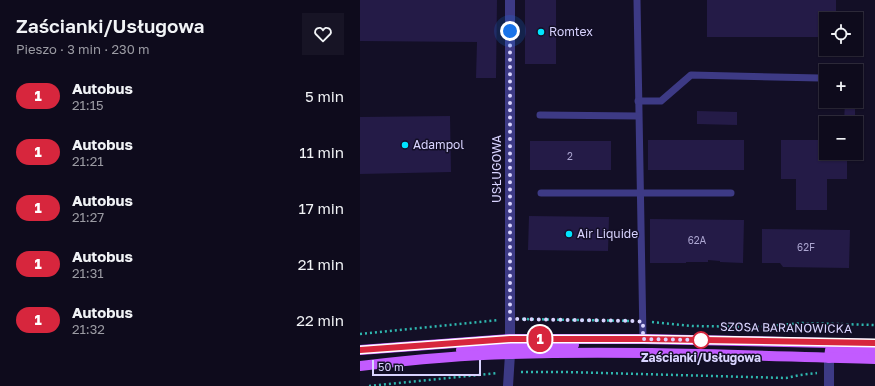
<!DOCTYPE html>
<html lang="pl">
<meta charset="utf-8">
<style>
:root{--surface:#0e0b1c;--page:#171425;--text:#f1f3f6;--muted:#9b9ba3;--line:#2e2b3b}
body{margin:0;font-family:"Golos Text",sans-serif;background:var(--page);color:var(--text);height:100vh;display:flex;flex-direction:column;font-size:15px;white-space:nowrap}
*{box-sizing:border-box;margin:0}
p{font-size:13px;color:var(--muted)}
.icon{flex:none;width:22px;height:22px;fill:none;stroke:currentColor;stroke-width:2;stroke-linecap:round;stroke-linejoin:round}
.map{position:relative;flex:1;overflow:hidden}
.panel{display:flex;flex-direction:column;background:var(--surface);width:360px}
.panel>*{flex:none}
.badge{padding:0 8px;border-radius:13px;font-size:14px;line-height:26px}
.buttons{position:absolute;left:459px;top:12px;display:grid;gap:8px}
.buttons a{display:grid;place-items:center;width:44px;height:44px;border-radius:0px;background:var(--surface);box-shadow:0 1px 3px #0004,0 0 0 1px var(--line);font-size:20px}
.scale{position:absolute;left:12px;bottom:10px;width:109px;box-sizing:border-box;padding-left:4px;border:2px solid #d9d4ff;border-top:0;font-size:11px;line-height:14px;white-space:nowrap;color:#d9d4ff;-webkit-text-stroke:3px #130f26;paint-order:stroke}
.you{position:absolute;width:20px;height:20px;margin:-10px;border:3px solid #fff;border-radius:50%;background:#1a73e8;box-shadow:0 0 0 6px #1a73e833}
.map>.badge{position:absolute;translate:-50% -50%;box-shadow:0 0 0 2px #fff}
.round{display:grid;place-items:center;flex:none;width:42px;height:42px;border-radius:0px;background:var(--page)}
.summary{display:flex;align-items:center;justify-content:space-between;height:68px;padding:0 16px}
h1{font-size:19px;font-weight:600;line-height:30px}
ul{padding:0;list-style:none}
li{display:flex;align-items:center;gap:12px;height:56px;padding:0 16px}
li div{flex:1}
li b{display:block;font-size:15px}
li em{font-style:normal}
li .badge{min-width:44px;font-weight:700;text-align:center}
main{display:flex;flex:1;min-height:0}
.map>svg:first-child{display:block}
</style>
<main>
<section class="panel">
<div class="summary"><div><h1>Zaścianki/Usługowa</h1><p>Pieszo · 3 min · 230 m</p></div><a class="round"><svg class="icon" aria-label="heart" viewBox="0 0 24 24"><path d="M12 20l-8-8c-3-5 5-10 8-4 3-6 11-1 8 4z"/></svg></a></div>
<ul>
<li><span class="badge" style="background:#d7263d;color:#fff">1</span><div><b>Autobus</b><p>21:15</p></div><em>5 min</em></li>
<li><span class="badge" style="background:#d7263d;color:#fff">1</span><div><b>Autobus</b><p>21:21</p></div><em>11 min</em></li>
<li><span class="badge" style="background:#d7263d;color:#fff">1</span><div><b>Autobus</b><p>21:27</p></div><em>17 min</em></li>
<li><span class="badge" style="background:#d7263d;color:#fff">1</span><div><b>Autobus</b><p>21:31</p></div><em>21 min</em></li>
<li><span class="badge" style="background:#d7263d;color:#fff">1</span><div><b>Autobus</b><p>21:32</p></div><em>22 min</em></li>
</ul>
</section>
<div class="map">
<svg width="515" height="386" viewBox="0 0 515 386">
<rect width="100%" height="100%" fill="#130f26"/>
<g fill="#241b47">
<polygon points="0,0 137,0 136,78 116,78 117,42 0,41"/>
<rect x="165" y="0" width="31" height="64"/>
<polygon points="347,0 476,0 476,19 466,19 466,37 347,37"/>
<polygon points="485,101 495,101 495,123 484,123"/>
<polygon points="337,111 377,112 377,125 337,124"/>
<polygon points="90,116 91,172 0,174 0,117"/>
<rect x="288" y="140" width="96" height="30"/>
<polygon points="421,140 466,140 466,153 487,153 487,179 467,179 467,210 436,210 436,179 421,179"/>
<rect x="170" y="141" width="81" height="29"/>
<polygon points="169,216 249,217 248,251 168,250"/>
<polygon points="290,219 384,220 383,263 360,262 360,261 348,260 348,262 326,262 326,263 290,263"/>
<polygon points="402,229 490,230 489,268 423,267 420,263 402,263"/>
</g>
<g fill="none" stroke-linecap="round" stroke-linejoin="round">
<g stroke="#2fb8b0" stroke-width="2.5" stroke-dasharray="2 3" stroke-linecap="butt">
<polyline points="162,319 273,321"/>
<polyline points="292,322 332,326 399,327 441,323 515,325"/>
<polyline points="0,334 139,320"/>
<polyline points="161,372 206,372 426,378 440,375 457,373"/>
<polyline points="9,386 138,373"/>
</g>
<g stroke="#3d3a85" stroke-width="7">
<polyline points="277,0 283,339"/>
<polyline points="278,101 301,101 331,75 460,78"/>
<polyline points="180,115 278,116"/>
<polyline points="181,193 371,193"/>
</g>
<g stroke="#3d3a85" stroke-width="10">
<polyline points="150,0 150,339"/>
<polyline points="148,386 150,354"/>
<polyline points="469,386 469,358"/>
</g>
<g stroke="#c25bff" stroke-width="10">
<polyline points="0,350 150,339 283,339 515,344"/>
<polyline points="101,350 150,346 214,345"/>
<polyline points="469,358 470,350 515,350"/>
<path d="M0,366C50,360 101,355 151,354C272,350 394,356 515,359"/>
</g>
</g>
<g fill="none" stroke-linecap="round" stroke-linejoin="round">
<g stroke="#fff" stroke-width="9">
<polyline id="line" points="0,350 150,339 283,339 515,343"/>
</g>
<use href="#line" stroke="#d7263d" stroke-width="6"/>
<polyline stroke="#d9d4ff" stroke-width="4" stroke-dasharray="0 7.2" points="150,31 150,319 276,321 283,322 283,339 341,340"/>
</g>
<g fill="#00e5ff" stroke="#130f26" stroke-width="1.5">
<circle cx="181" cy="32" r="4"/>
<circle cx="45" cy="145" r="4"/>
<circle cx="209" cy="234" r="4"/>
</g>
<circle fill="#fff" stroke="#d7263d" stroke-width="2" cx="341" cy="340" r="8"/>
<g text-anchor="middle" stroke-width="3" stroke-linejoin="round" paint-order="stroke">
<g font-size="10" fill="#aca6d1">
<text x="210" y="160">2</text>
<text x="337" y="244">62A</text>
<text x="446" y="251">62F</text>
</g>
<g font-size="12" fill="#d9d4ff" stroke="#130f26" text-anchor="start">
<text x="189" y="36">Romtex</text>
<text x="53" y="149">Adampol</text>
<text x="217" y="238">Air Liquide</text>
</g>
<g font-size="12" fill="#d9d4ff" stroke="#130f26">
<text transform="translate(137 169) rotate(-90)" y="4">USŁUGOWA</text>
<text transform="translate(426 328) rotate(1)" y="4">SZOSA BARANOWICKA</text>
</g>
<g font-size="12" font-weight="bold" fill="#d9d4ff" stroke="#130f26">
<text x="341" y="362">Zaścianki/Usługowa</text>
</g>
</g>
</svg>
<div class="buttons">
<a><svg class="icon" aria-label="locate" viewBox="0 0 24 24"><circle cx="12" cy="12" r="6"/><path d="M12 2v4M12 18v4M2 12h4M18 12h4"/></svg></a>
<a>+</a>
<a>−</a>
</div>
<div class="scale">50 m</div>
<div class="you" style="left:150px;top:31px"></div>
<b class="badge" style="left:180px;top:339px;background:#d7263d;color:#fff">1</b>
</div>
</main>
